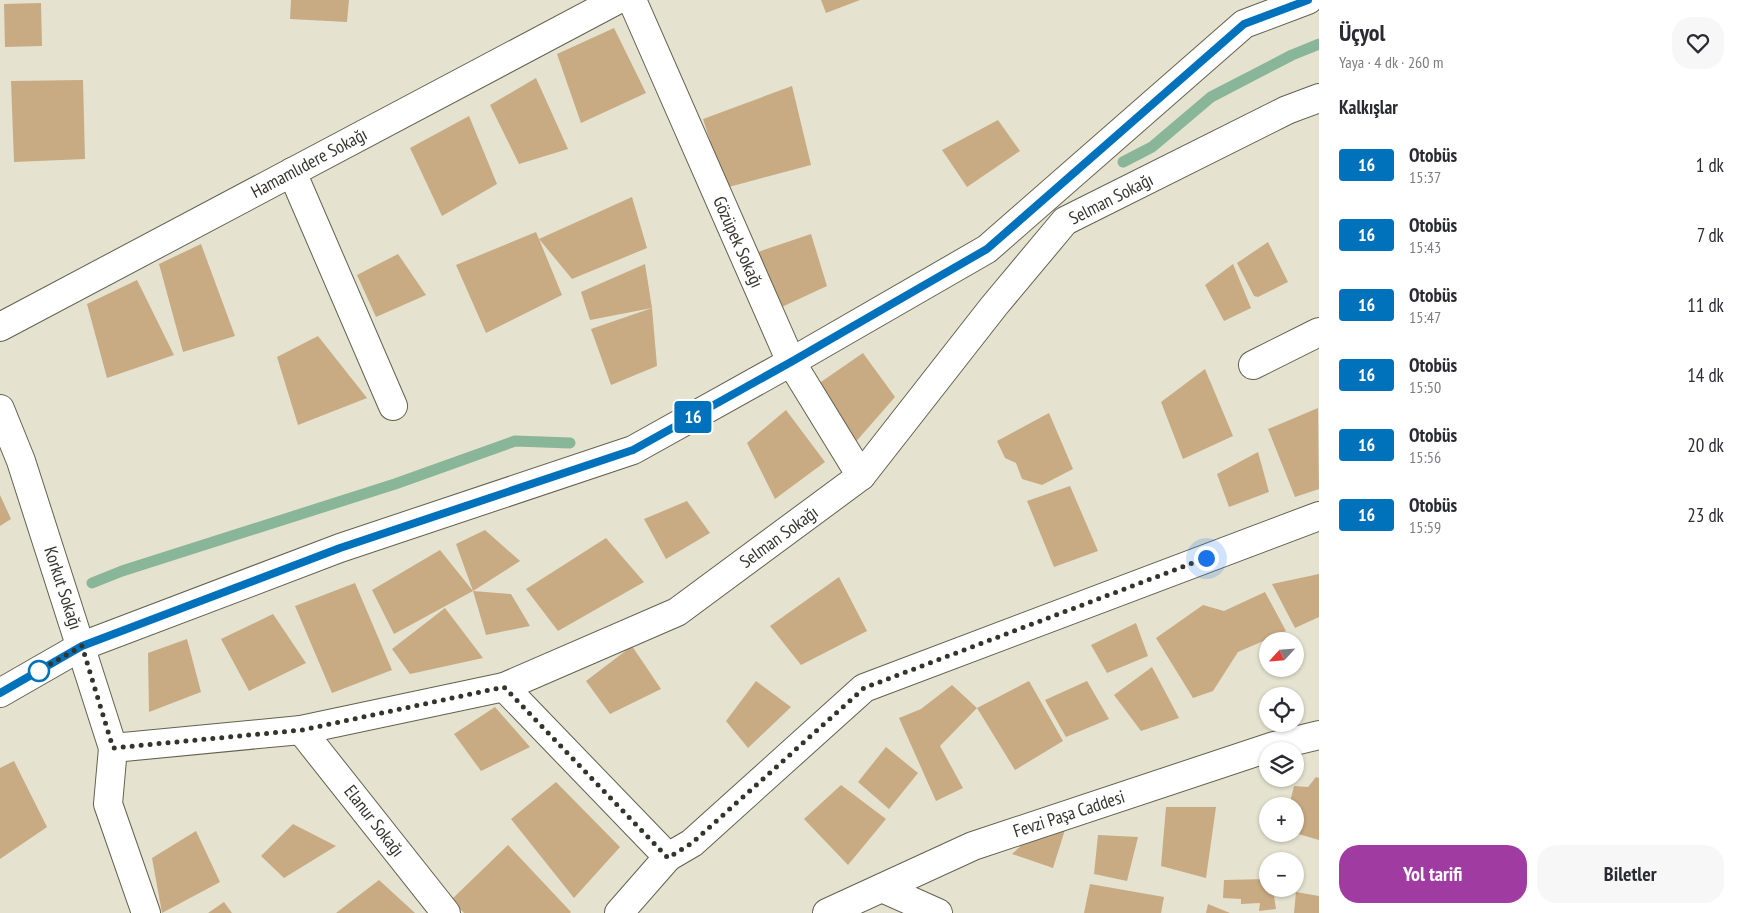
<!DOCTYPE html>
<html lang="tr">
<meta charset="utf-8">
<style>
:root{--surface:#fff;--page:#f7f7f7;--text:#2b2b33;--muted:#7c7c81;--accent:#a03ba1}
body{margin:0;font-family:"PT Sans Narrow",sans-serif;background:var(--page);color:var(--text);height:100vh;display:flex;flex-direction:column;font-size:19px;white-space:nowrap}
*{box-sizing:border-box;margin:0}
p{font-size:16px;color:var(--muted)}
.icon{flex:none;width:28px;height:28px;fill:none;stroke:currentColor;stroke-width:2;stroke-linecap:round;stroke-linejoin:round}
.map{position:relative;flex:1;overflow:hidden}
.drawer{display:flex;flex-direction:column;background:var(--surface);width:425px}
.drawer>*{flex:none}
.badge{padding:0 10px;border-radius:4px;font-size:18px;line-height:32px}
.needle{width:32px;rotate:244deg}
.buttons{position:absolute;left:1259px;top:632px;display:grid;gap:10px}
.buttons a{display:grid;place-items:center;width:45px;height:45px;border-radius:50%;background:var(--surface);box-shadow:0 1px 4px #0004;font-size:25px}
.you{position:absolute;width:25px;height:25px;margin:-12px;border:4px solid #fff;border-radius:50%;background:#1a73e8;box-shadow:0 0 0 8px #1a73e833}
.map>.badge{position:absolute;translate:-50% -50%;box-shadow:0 0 0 2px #fff}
h2{padding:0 20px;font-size:19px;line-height:45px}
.round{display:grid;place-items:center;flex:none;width:52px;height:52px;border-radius:20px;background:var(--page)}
.summary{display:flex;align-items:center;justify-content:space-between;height:85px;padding:0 20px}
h1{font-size:24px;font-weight:600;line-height:38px}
.button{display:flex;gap:10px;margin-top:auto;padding:10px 20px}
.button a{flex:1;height:58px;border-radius:20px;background:var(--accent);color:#fff;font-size:20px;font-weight:600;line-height:58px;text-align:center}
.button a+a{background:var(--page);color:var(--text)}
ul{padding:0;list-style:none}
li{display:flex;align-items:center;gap:15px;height:70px;padding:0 20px}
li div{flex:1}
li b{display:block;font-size:19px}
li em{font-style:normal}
li .badge{min-width:55px;font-weight:700;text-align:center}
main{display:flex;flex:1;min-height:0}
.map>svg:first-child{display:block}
</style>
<main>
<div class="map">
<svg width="1319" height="913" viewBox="0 0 1319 913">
<rect width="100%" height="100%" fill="#e5e3cf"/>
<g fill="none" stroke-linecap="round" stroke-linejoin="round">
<g stroke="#89b699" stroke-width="11">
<polyline points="1123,162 1152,147 1211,97 1292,55 1319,44"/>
<polyline points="92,583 122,571 395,484 515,441 570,443"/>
</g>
</g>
<g fill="#c8ab83">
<polygon points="291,0 349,0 347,22 290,19"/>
<polygon points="821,0 860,0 826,13"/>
<polygon points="41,3 42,46 5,47 4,4"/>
<polygon points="614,28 646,93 581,123 557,54"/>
<polygon points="536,78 568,149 519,164 490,105"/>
<polygon points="83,80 85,159 14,162 11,81"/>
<polygon points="792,86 811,165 725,188 703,119"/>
<polygon points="469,116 497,184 442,216 410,148"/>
<polygon points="998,120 1020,151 967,187 942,150"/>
<polygon points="632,197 647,248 572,279 539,239 562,295 486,333 456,265 536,232 539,239"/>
<polygon points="811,234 827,286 771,312 746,256"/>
<polygon points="1268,242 1288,282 1258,297 1254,296 1237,263"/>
<polygon points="201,244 235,336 183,352 159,264"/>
<polygon points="398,254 426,295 376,317 357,275"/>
<polygon points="645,264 652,308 590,320 581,292"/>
<polygon points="1233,264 1251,308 1224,321 1205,285"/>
<polygon points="137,280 174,355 107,378 87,304"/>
<polygon points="652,308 657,366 611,385 591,329"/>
<polygon points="318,336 367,398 298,425 277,357"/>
<polygon points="863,353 895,397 853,445 818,384"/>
<polygon points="1205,369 1233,436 1183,459 1161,402"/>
<polygon points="1318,408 1319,489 1295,497 1268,429"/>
<polygon points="786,410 825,462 775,499 747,443"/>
<polygon points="1049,413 1073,469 1042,485 1022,479 1016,463 1005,458 997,441"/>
<polygon points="1258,452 1269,492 1229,507 1217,474"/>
<polygon points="1070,486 1098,551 1054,567 1027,501"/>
<polygon points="0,495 11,519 0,526"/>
<polygon points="687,501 710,533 666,559 644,519"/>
<polygon points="485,530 520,561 473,591 456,544"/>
<polygon points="606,538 644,582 558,631 526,589"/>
<polygon points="440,550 473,591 394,634 372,590"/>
<polygon points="1319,574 1319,617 1295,628 1272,584"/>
<polygon points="839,577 867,631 801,665 770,626"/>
<polygon points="355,583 392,670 332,693 295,606"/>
<polygon points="473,591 511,594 530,626 486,635"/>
<polygon points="1265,592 1286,631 1238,652 1213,691 1193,698 1156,638 1203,605 1224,611"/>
<polygon points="445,608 483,658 410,674 392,649"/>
<polygon points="273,614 306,663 249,691 221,639"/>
<polygon points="1136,623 1148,656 1107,673 1091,645"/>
<polygon points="187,639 201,692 149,712 148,653"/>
<polygon points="632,646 661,689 610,714 586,681"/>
<polygon points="1152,667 1179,718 1141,731 1114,695"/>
<polygon points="756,681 791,707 748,748 726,721"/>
<polygon points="1029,681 1063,741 1015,770 977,708 940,746 963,788 936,801 899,718 921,709 952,685 977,708"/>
<polygon points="1087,681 1109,719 1066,737 1045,700"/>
<polygon points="495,707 530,747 481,771 454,734"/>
<polygon points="886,747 918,773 889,809 858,782"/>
<polygon points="14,761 47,827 0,859 0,768"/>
<polygon points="1316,777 1319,778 1319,840 1295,833 1295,806 1289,806 1294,786 1308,787"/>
<polygon points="556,782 620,847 574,898 511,819"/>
<polygon points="841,785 886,819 848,865 804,819"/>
<polygon points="1166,807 1216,807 1206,878 1161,866"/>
<polygon points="1070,814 1053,868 1012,854 1025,842"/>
<polygon points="293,824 336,846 284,878 261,856"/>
<polygon points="196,831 220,882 162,913 152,858"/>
<polygon points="1098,835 1138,837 1127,881 1094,874"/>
<polygon points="508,845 571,912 570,913 464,913 451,900"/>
<polygon points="1268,879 1268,889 1273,889 1276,909 1259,911 1260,903 1241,904 1241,899 1223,898 1224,880"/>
<polygon points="379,880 415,913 336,913"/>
<polygon points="1090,884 1164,897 1161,913 1084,913"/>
<polygon points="1296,892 1319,896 1319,913 1294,913"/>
<polygon points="224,902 232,913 208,913"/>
<polygon points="1208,904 1230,913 1206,913"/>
</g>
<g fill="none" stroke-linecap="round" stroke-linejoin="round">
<g stroke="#63614f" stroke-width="30">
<g id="minor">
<polyline points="632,0 791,362 861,476"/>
<polyline points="292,172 393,406"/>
<polyline points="0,327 617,0"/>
<polyline points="1253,365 1319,332"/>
<polyline points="0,409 21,461 113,748 108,804 146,913"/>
<polyline points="504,687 668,857"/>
<polyline points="0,693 82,646 340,548 633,450 791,362 987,249 1244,24 1308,0"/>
<polyline points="301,730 446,913"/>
<polyline points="113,748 301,730 504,687 677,612 861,476 994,306 1065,221 1287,110 1319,98"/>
<polyline points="882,888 938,913"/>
<polyline points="619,913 668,857 692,843 864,688 1319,516"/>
<polyline points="827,913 973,846 1274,746 1319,735"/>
</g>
</g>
<use href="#minor" stroke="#fff" stroke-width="28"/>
</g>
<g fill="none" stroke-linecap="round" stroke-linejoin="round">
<g stroke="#fff" stroke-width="11">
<polyline id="line" points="0,693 82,646 340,548 633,450 791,362 987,249 1244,24 1308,0"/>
</g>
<use href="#line" stroke="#0072bc" stroke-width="8"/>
<polyline stroke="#35342c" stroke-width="5" stroke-dasharray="0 9" points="39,671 33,674 82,646 113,748 302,730 504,687 668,858 692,843 864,688 1206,558"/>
</g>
<circle fill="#fff" stroke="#0072bc" stroke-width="2.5" cx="39" cy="671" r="10"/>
<g text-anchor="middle" stroke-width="4" stroke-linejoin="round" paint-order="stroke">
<g font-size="18" fill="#35342c" stroke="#fff">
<text transform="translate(309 163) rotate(-28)" y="6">Hamamlıdere Sokağı</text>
<text transform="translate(1111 199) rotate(-27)" y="6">Selman Sokağı</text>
<text transform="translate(738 242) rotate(66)" y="6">Gözüpek Sokağı</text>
<text transform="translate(779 537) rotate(-36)" y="6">Selman Sokağı</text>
<text transform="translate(63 588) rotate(72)" y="6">Korkut Sokağı</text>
<text transform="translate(1069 814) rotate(-18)" y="6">Fevzi Paşa Caddesi</text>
<text transform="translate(374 821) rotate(52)" y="6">Elanur Sokağı</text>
</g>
</g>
</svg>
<div class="buttons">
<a><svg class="needle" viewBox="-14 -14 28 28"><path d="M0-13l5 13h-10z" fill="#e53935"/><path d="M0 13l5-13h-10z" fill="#7c7c81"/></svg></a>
<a><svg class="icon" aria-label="locate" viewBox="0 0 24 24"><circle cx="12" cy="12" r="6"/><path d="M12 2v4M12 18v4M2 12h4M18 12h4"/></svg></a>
<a><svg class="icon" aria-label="layers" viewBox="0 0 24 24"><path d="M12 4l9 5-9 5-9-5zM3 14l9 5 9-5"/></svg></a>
<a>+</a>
<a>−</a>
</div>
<div class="you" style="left:1206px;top:558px"></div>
<b class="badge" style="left:693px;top:417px;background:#0072bc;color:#fff">16</b>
</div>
<section class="drawer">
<div class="summary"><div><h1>Üçyol</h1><p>Yaya · 4 dk · 260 m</p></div><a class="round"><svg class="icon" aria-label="heart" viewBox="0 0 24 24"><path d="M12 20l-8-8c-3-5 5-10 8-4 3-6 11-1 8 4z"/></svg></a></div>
<h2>Kalkışlar</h2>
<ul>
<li><span class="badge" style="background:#0072bc;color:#fff">16</span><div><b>Otobüs</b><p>15:37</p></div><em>1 dk</em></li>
<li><span class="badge" style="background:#0072bc;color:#fff">16</span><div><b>Otobüs</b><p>15:43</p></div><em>7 dk</em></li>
<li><span class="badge" style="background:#0072bc;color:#fff">16</span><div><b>Otobüs</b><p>15:47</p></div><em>11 dk</em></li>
<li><span class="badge" style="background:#0072bc;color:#fff">16</span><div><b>Otobüs</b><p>15:50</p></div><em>14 dk</em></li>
<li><span class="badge" style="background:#0072bc;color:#fff">16</span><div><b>Otobüs</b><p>15:56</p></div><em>20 dk</em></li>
<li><span class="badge" style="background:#0072bc;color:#fff">16</span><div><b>Otobüs</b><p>15:59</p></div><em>23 dk</em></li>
</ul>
<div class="button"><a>Yol tarifi</a><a>Biletler</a></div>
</section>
</main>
